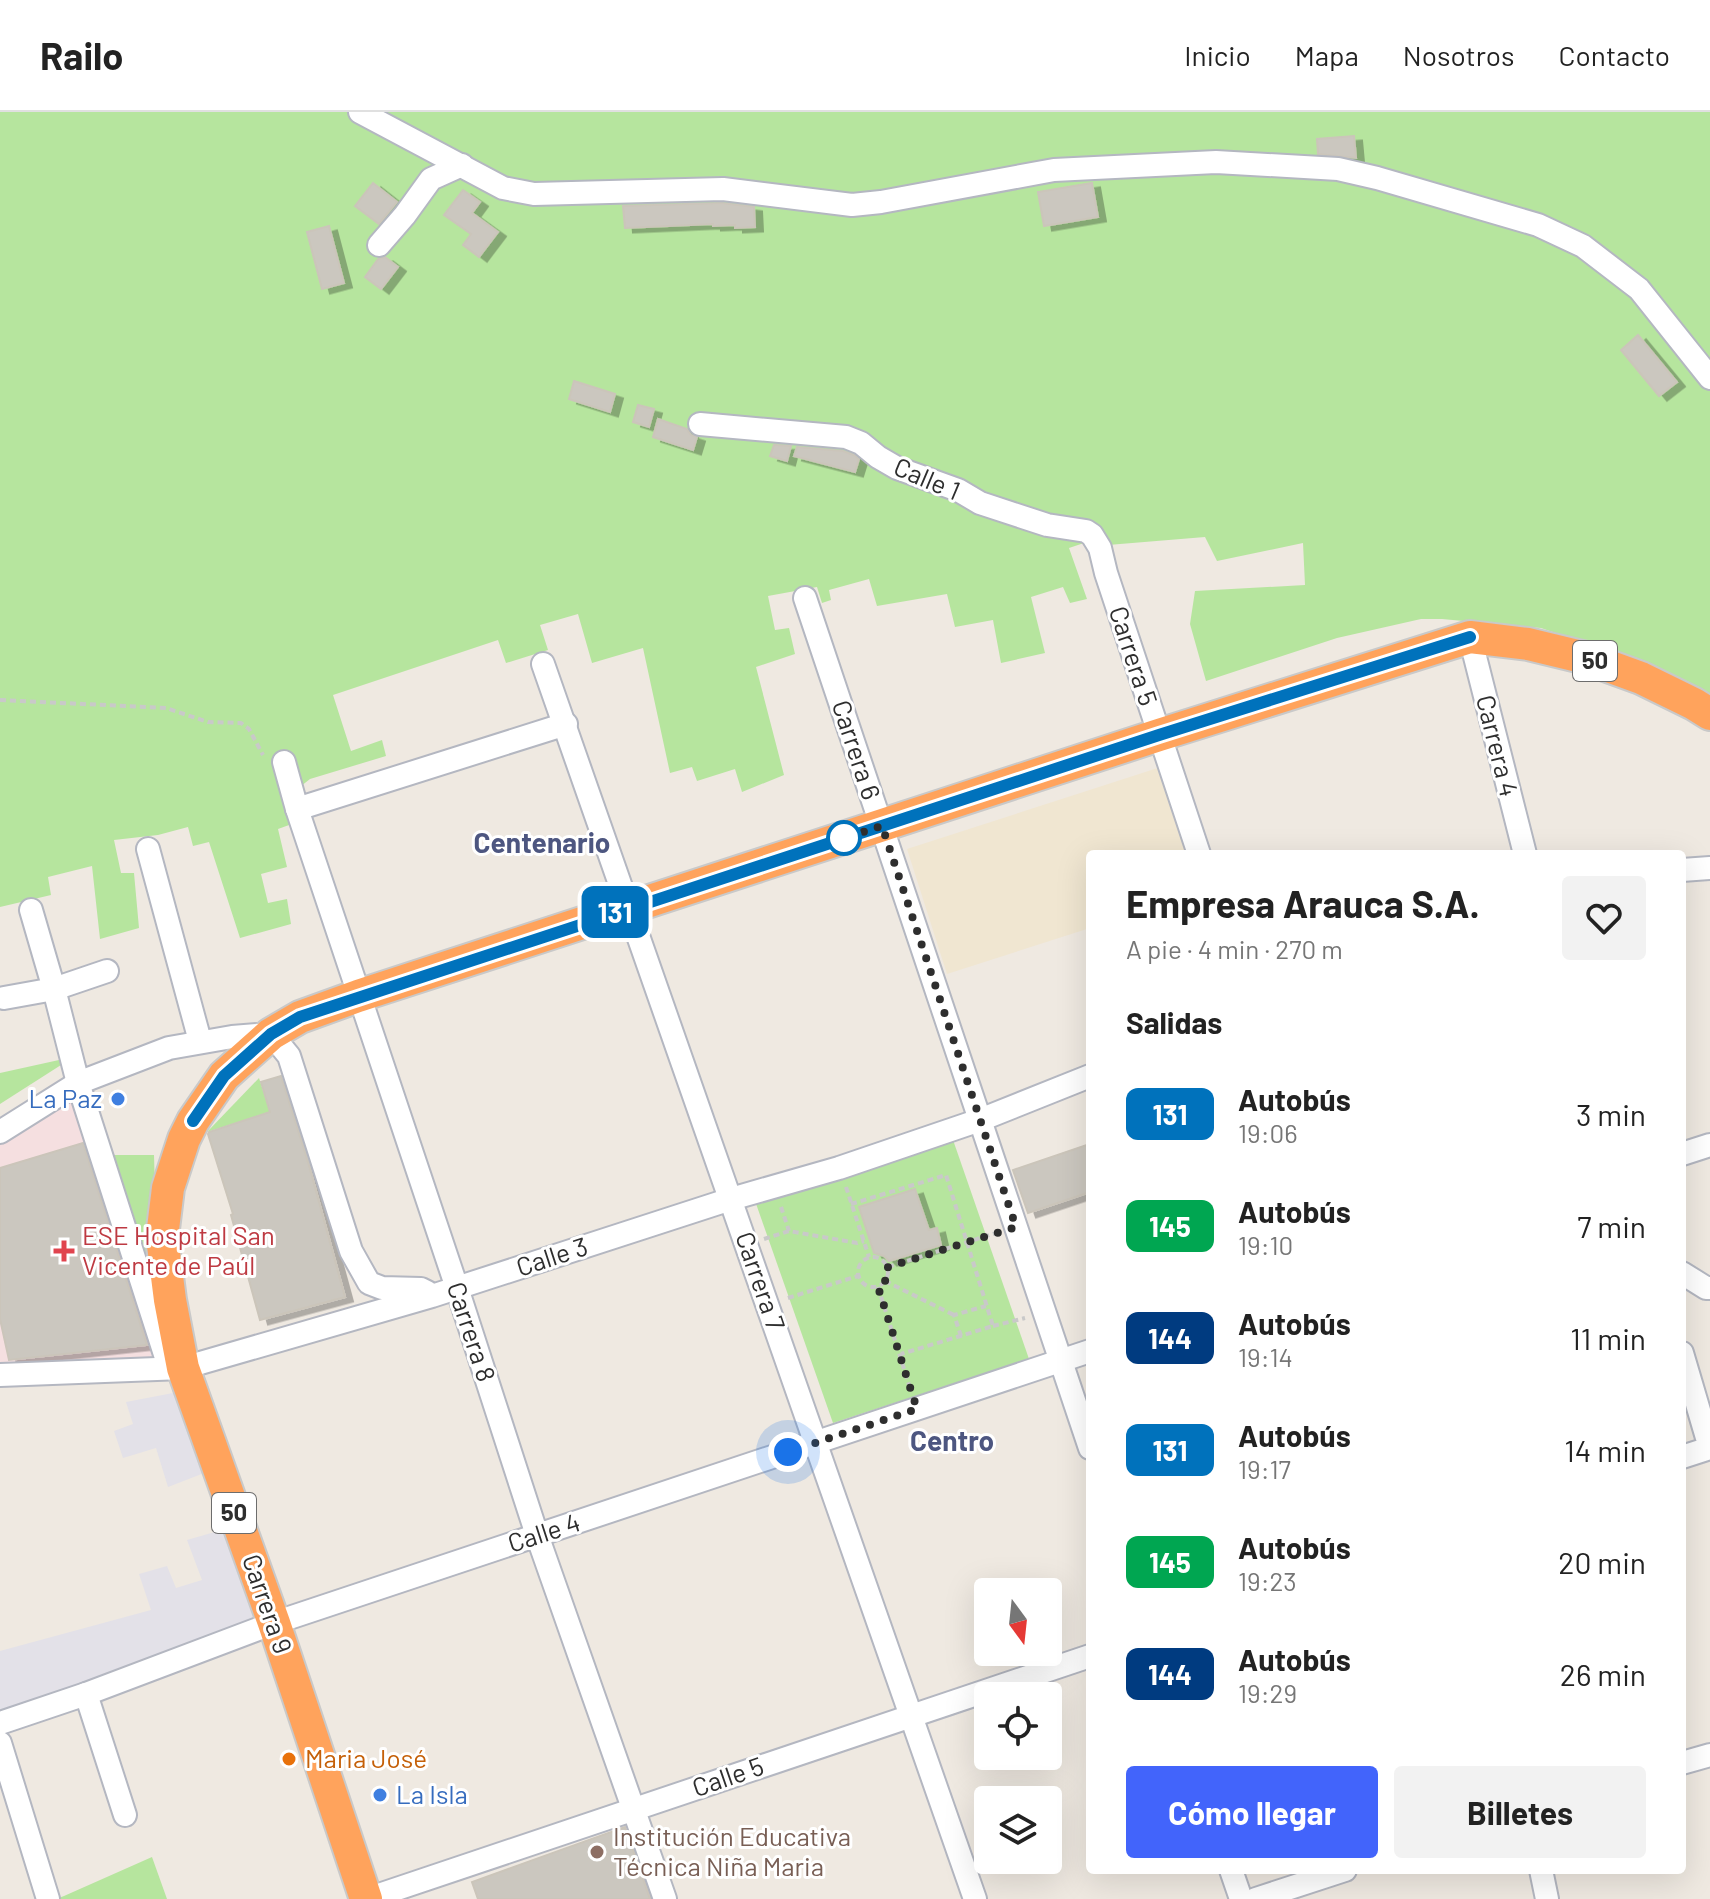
<!DOCTYPE html>
<html lang="es">
<meta charset="utf-8">
<style>
:root{--surface:#fff;--page:#f2f2f2;--text:#222;--muted:#767676;--line:#e0e0e0;--accent:#4264fb}
body{margin:0;font-family:Barlow,sans-serif;background:var(--page);color:var(--text);height:100vh;display:flex;flex-direction:column;font-size:30px;white-space:nowrap}
*{box-sizing:border-box;margin:0}
p{font-size:26px;color:var(--muted)}
.icon{flex:none;width:44px;height:44px;fill:none;stroke:currentColor;stroke-width:2;stroke-linecap:round;stroke-linejoin:round}
.map{position:relative;flex:1;overflow:hidden}
.drawer{position:absolute;left:1086px;top:738px;width:600px;height:1024px;display:flex;flex-direction:column;background:var(--surface);border-radius:8px;box-shadow:0 8px 32px #0002}
.drawer>*{flex:none}
.badge{padding:0 16px;border-radius:12px;font-size:28px;line-height:52px}
.needle{width:52px;rotate:165deg}
.tools{position:absolute;left:974px;top:1466px;display:grid;gap:16px}
.tools a{display:grid;place-items:center;width:88px;height:88px;border-radius:8px;background:var(--surface);box-shadow:0 8px 32px #0002;font-size:40px}
.you{position:absolute;width:40px;height:40px;margin:-20px;border:6px solid #fff;border-radius:50%;background:#1a73e8;box-shadow:0 0 0 12px #1a73e833}
.map>.badge{position:absolute;translate:-50% -50%;box-shadow:0 0 0 4px #fff}
h2{padding:0 40px;font-size:30px;line-height:72px}
.round{display:grid;place-items:center;flex:none;width:84px;height:84px;border-radius:8px;background:var(--page)}
.summary{display:flex;align-items:center;justify-content:space-between;height:136px;padding:0 40px}
h1{font-size:38px;font-weight:700;line-height:60px}
.button{display:flex;gap:16px;margin-top:auto;padding:16px 40px}
.button a{flex:1;height:92px;border-radius:8px;background:var(--accent);color:#fff;font-size:32px;font-weight:700;line-height:92px;text-align:center}
.button a+a{background:var(--page);color:var(--text)}
ul{padding:0;list-style:none}
li{display:flex;align-items:center;gap:24px;height:112px;padding:0 40px}
li div{flex:1}
li b{display:block;font-size:30px}
li em{font-style:normal}
li .badge{min-width:88px;font-weight:700;text-align:center}
header{display:flex;align-items:center;gap:48px;box-sizing:border-box;height:112px;padding:0 40px;background:var(--surface);border-bottom:2px solid var(--line)}
header strong{font-size:38px}
nav{display:flex;gap:44px;margin-inline-start:auto;font-size:28px}
.map>svg:first-child{display:block}
</style>
<header>
<strong>Railo</strong>
<nav><a>Inicio</a><a>Mapa</a><a>Nosotros</a><a>Contacto</a></nav>
</header>
<div class="map">
<svg width="1710" height="1787" viewBox="0 0 1710 1787">
<defs>
<filter id="shadow"><feDropShadow dx="8" dy="4.5" stdDeviation="0" flood-color="#0004"/></filter>
</defs>
<rect width="100%" height="100%" fill="#efe9e1"/>
<g fill="#e3e1e8">
<polygon points="169,1265 212,1358 168,1375 156,1336 123,1346 114,1319 133,1312 126,1290 173,1281"/>
<polygon points="232,1415 262,1506 3,1607 0,1598 0,1539 151,1498 139,1462 167,1454 176,1476 202,1468 187,1428"/>
</g>
<polygon fill="#f0e6d1" points="1167,653 1196,742 1090,742 1090,816 947,862 907,737"/>
<polygon fill="#f5dfe0" points="83,978 159,1245 0,1255 0,1032"/>
<g fill="#b6e59e">
<polygon points="0,0 1710,0 1710,604 1582,530 1541,516 1442,507 1421,507 1337,526 1206,569 1190,512 1195,479 1305,473 1303,431 1217,449 1205,425 1108,433 1093,428 1069,436 1087,487 1070,491 1063,475 1031,485 1045,541 1001,551 993,508 955,515 947,482 877,494 869,467 829,478 831,488 822,491 817,475 768,484 775,518 789,516 795,542 756,555 784,663 742,680 735,657 697,669 692,655 670,661 643,536 592,551 578,502 540,513 548,538 506,551 498,528 333,583 351,639 382,628 386,644 310,667 296,678 303,708 278,717 287,755 261,762 268,791 287,787 291,812 240,826 209,730 193,734 188,715 158,723 114,728 121,761 134,761 139,816 100,827 92,754 48,765 51,783 0,795"/>
<polygon points="59,948 61,953 0,992 0,961"/>
<polygon points="259,966 270,1000 207,1020"/>
<polygon points="952,1025 1029,1247 833,1311 754,1086"/>
<polygon points="108,1043 154,1043 157,1146 178,1249"/>
<polygon points="152,1745 167,1787 56,1787 64,1784"/>
</g>
<g fill="#cbc7bf" stroke="#cbc5ba" stroke-width="2" filter="url(#shadow)">
<polygon points="1354,24 1356,46 1318,42 1317,27"/>
<polygon points="373,71 397,90 379,112 355,94"/>
<polygon points="1092,71 1098,105 1044,114 1038,80"/>
<polygon points="463,78 480,90 472,101 498,120 479,145 463,133 471,122 444,103"/>
<polygon points="722,91 754,95 755,115 735,116 735,113 713,114 713,112 625,116 623,94"/>
<polygon points="329,114 344,171 322,177 307,120"/>
<polygon points="385,145 398,155 381,177 365,165 378,147"/>
<polygon points="1638,223 1677,270 1659,284 1621,238"/>
<polygon points="574,269 615,282 610,300 569,287"/>
<polygon points="638,293 654,297 649,315 633,310"/>
<polygon points="658,307 687,317 691,323 697,325 693,338 653,325"/>
<polygon points="774,333 791,334 787,349 770,344"/>
<polygon points="797,335 843,339 854,343 859,347 855,360 794,344"/>
<polygon points="281,964 308,1050 345,1185 260,1208 231,1103 233,1102 208,1022 209,1020 270,1000 261,970"/>
<polygon points="83,1031 147,1233 9,1248 0,1207 0,1056"/>
<polygon points="1090,1032 1090,1080 1028,1101 1013,1058"/>
<polygon points="915,1077 929,1118 937,1116 941,1133 889,1149 884,1144 874,1141 859,1095"/>
<polygon points="625,1715 650,1787 478,1787 472,1770"/>
</g>
<g fill="none" stroke-linecap="round" stroke-linejoin="round">
<g stroke="#b4b7c1" stroke-width="26">
<g id="minor">
<polyline points="360,0 503,76 534,82 723,77 852,93 881,90 1054,58 1216,50 1338,57 1377,66 1538,113 1583,134 1639,177 1710,266"/>
<polyline points="379,133 405,103 431,67 462,53"/>
<polyline points="700,312 846,325 861,331 878,345 897,356 958,378 980,391 1047,413 1086,419 1092,423 1100,436 1106,461 1199,742"/>
<polyline points="805,486 1090,1336"/>
<polyline points="1470,525 1525,742"/>
<polyline points="543,552 975,1787"/>
<polyline points="284,650 297,697 457,1176 537,1423 665,1787"/>
<polyline points="297,697 566,612"/>
<polyline points="148,737 200,929"/>
<polyline points="1682,758 1710,756"/>
<polyline points="31,798 54,877 78,971 169,1255"/>
<polyline points="4,886 54,877 107,859"/>
<polyline points="0,1020 78,971 169,936 232,925 271,922 289,944 351,1139 369,1171 382,1176 421,1177 427,1180"/>
<polyline points="1682,1042 1710,1033"/>
<polyline points="1682,1161 1706,1176 1710,1176"/>
<polyline points="1682,1241 1710,1336 1682,1345"/>
<polyline points="0,1263 183,1256 432,1184 731,1087 839,1056 980,1008 1090,964"/>
<polyline points="86,1582 125,1703"/>
<polyline points="0,1611 86,1582 274,1511 1090,1239"/>
<polyline points="0,1631 48,1787"/>
<polyline points="1682,1651 1710,1643"/>
<polyline points="1231,1758 1241,1787"/>
<polyline points="1541,1758 1547,1787"/>
<polyline points="367,1787 1090,1544"/>
<polyline points="1256,1787 1345,1758"/>
</g>
</g>
<g stroke="#c9c9c9" stroke-width="36">
<polyline id="highway" points="366,1787 274,1511 183,1256 170,1188 162,1125 168,1076 184,1027 193,1009 224,964 271,922 300,905 358,884 1159,623 1470,525 1528,532 1586,546 1641,566 1694,592 1710,602"/>
</g>
<g stroke="#c9c9c9" stroke-width="4" stroke-dasharray="6 4" stroke-linecap="butt">
<polyline points="0,588 166,596 208,610 241,611 249,617 263,643"/>
<polyline points="846,1075 869,1145"/>
<polyline points="851,1092 946,1063 993,1214 901,1242"/>
<polyline points="781,1095 789,1119"/>
<polyline points="764,1127 789,1119 857,1131 864,1129"/>
<circle cx="873" cy="1160" r="15"/>
<polyline points="888,1155 996,1121"/>
<polyline points="885,1169 954,1203"/>
<polyline points="878,1175 911,1279"/>
<polyline points="788,1186 858,1164"/>
<polyline points="993,1214 1025,1206"/>
<polyline points="961,1224 954,1203 986,1194"/>
</g>
<use href="#minor" stroke="#fff" stroke-width="22"/>
<use href="#highway" stroke="#ffa35c" stroke-width="32"/>
</g>
<g fill="none" stroke-linecap="round" stroke-linejoin="round">
<g stroke="#fff" stroke-width="18">
<polyline id="line" points="193,1009 224,964 271,922 300,905 1159,623 1470,525"/>
</g>
<use href="#line" stroke="#0072bc" stroke-width="12"/>
<polyline stroke="#2e2e2e" stroke-width="8" stroke-dasharray="0 14.4" points="788,1340 917,1297 878,1175 887,1167 888,1155 1016,1115 882,714 844,726"/>
</g>
<circle fill="#fff" stroke="#0072bc" stroke-width="4" cx="844" cy="726" r="16"/>
<g fill="#3f7fe0" stroke="#fff" stroke-width="3">
<circle cx="118" cy="987" r="8"/>
<circle cx="380" cy="1683" r="8"/>
</g>
<path fill="#e0444e" stroke="#fff" stroke-width="3" d="M60 1127h8v8h8v8h-8v8h-8v-8h-8v-8h8z"/>
<circle fill="#e8710a" stroke="#fff" stroke-width="3" cx="289" cy="1647" r="8"/>
<circle fill="#8d6e63" stroke="#fff" stroke-width="3" cx="597" cy="1740" r="8"/>
<g text-anchor="middle" stroke-width="6" stroke-linejoin="round" paint-order="stroke">
<g fill="#fff" stroke="#6d6d6d" stroke-width="2">
<rect x="1573" y="529" width="44" height="40" rx="6"/>
<rect x="212" y="1381" width="44" height="40" rx="6"/>
</g>
<g font-size="24" font-weight="bold" fill="#2e2e2e">
<text x="1595" y="557">50</text>
<text x="234" y="1409">50</text>
</g>
<g font-size="26" fill="#2e2e2e" stroke="#fff">
<text transform="translate(927 367) rotate(23)" y="9">Calle 1</text>
<text transform="translate(1133 544) rotate(72)" y="9">Carrera 5</text>
<text transform="translate(1497 634) rotate(76)" y="9">Carrera 4</text>
<text transform="translate(856 638) rotate(72)" y="9">Carrera 6</text>
<text transform="translate(552 1145) rotate(-18)" y="9">Calle 3</text>
<text transform="translate(760 1169) rotate(71)" y="9">Carrera 7</text>
<text transform="translate(471 1220) rotate(72)" y="9">Carrera 8</text>
<text transform="translate(544 1421) rotate(-18)" y="9">Calle 4</text>
<text transform="translate(267 1492) rotate(71)" y="9">Carrera 9</text>
<text transform="translate(728 1665) rotate(-19)" y="9">Calle 5</text>
</g>
<g font-size="26" fill="#366cbe" stroke="#fff" text-anchor="end">
<text x="102" y="996">La Paz</text>
<text x="396" y="1692" text-anchor="start">La Isla</text>
</g>
<g font-size="26" fill="#be3a42" stroke="#fff" text-anchor="start">
<text x="82" y="1133">ESE Hospital San<tspan x="82" dy="30">Vicente de Paúl</tspan></text>
</g>
<g font-size="26" fill="#c56008" stroke="#fff" text-anchor="start">
<text x="305" y="1656">Maria José</text>
</g>
<g font-size="26" fill="#785e54" stroke="#fff" text-anchor="start">
<text x="613" y="1734">Institución Educativa<tspan x="613" dy="30">Técnica Niña Maria</tspan></text>
</g>
<g font-size="28" font-weight="bold" fill="#4d5680" stroke="#fff">
<text x="542" y="741">Centenario</text>
<text x="952" y="1339">Centro</text>
</g>
</g>
</svg>
<div class="tools">
<a><svg class="needle" viewBox="-14 -14 28 28"><path d="M0-13l5 13h-10z" fill="#e53935"/><path d="M0 13l5-13h-10z" fill="#767676"/></svg></a>
<a><svg class="icon" aria-label="locate" viewBox="0 0 24 24"><circle cx="12" cy="12" r="6"/><path d="M12 2v4M12 18v4M2 12h4M18 12h4"/></svg></a>
<a><svg class="icon" aria-label="layers" viewBox="0 0 24 24"><path d="M12 4l9 5-9 5-9-5zM3 14l9 5 9-5"/></svg></a>
</div>
<div class="you" style="left:788px;top:1340px"></div>
<b class="badge" style="left:615px;top:800px;background:#0072bc;color:#fff">131</b>
<section class="drawer">
<div class="summary"><div><h1>Empresa Arauca S.A.</h1><p>A pie · 4 min · 270 m</p></div><a class="round"><svg class="icon" aria-label="heart" viewBox="0 0 24 24"><path d="M12 20l-8-8c-3-5 5-10 8-4 3-6 11-1 8 4z"/></svg></a></div>
<h2>Salidas</h2>
<ul>
<li><span class="badge" style="background:#0072bc;color:#fff">131</span><div><b>Autobús</b><p>19:06</p></div><em>3 min</em></li>
<li><span class="badge" style="background:#00a651;color:#fff">145</span><div><b>Autobús</b><p>19:10</p></div><em>7 min</em></li>
<li><span class="badge" style="background:#003b80;color:#fff">144</span><div><b>Autobús</b><p>19:14</p></div><em>11 min</em></li>
<li><span class="badge" style="background:#0072bc;color:#fff">131</span><div><b>Autobús</b><p>19:17</p></div><em>14 min</em></li>
<li><span class="badge" style="background:#00a651;color:#fff">145</span><div><b>Autobús</b><p>19:23</p></div><em>20 min</em></li>
<li><span class="badge" style="background:#003b80;color:#fff">144</span><div><b>Autobús</b><p>19:29</p></div><em>26 min</em></li>
</ul>
<div class="button"><a>Cómo llegar</a><a>Billetes</a></div>
</section>
</div>
